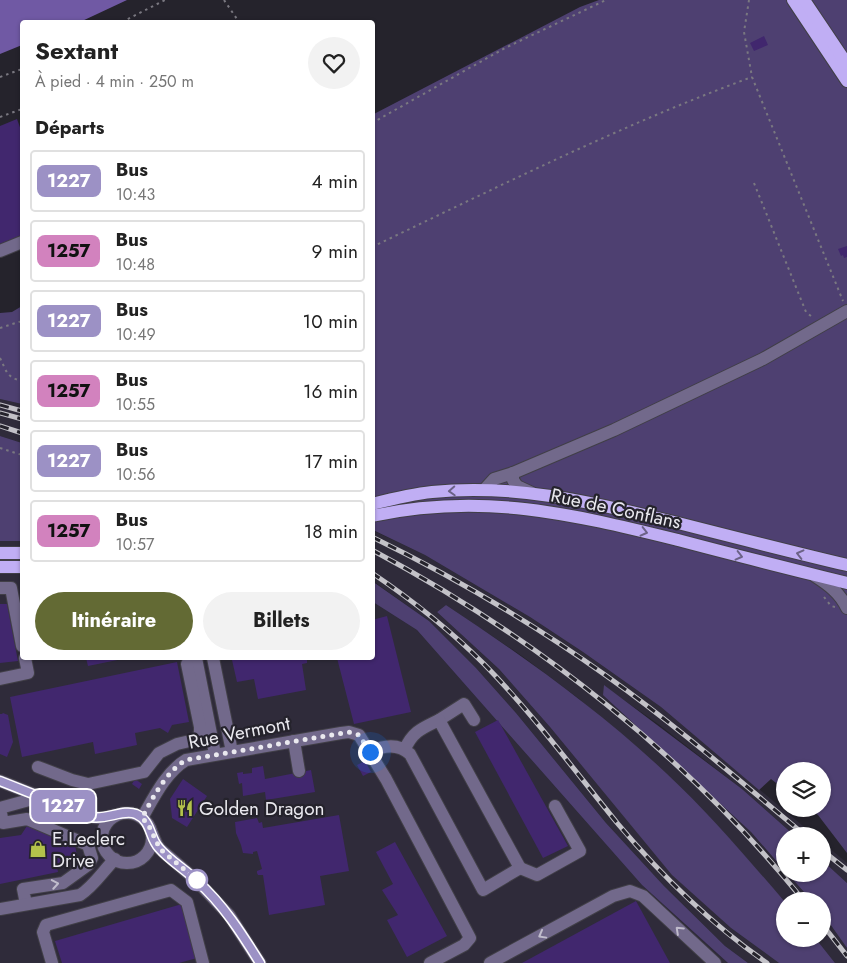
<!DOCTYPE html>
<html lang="fr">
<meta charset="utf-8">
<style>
:root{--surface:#fff;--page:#f2f2f2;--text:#222;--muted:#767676;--line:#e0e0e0;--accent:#636a34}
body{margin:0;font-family:Jost,sans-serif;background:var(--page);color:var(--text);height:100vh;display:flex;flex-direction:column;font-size:19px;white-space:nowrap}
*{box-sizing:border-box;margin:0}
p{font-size:16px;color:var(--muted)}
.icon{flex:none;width:28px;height:28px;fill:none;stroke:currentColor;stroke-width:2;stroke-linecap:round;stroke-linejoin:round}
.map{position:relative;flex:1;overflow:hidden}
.panel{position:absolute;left:20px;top:20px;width:355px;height:640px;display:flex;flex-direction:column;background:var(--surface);border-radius:5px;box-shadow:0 1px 4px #0004}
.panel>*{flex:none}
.badge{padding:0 10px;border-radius:8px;font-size:18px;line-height:32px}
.fabs{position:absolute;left:776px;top:762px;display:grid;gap:10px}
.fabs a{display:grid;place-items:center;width:55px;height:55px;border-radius:50%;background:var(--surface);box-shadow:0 1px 4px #0004;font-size:25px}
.you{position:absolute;width:25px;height:25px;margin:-12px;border:4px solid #fff;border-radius:50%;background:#1a73e8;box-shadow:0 0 0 8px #1a73e833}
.map>.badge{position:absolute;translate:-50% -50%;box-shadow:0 0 0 2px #fff}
h2{padding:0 15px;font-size:19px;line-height:45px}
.round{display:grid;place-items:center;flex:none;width:52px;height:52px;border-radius:26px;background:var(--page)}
.head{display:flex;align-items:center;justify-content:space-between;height:85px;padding:0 15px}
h1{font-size:24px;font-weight:700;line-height:38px}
.action{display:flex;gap:10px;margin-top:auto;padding:10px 15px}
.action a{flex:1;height:58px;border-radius:30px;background:var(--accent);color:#fff;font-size:20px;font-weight:700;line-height:58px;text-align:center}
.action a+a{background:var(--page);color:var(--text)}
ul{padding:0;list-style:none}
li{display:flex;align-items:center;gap:15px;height:62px;margin:0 10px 8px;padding:0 5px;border:2px solid var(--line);border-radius:5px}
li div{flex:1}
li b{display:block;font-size:19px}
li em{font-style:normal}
li .badge{min-width:55px;font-weight:700;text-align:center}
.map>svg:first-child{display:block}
</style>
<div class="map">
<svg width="847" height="963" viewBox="0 0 847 963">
<rect width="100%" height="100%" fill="#25232c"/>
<g fill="#2f2b3a">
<polygon points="0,399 22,404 22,443 0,436"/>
<polygon points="372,530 425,555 530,617 583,652 661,707 815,836 795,836 742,789 658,724 604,686 751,832 785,871 785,874 788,874 812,901 785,902 718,826 578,698 522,656 446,605 437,612 499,669 550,727 673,875 731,928 779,963 748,963 725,946 664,886 606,823 516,713 476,668 429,621 373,581"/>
<polygon points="0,541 22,541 22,658 372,658 373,602 417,630 642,885 728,963 0,963"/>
<polygon points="822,842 847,863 847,883 823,861"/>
<polygon points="823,914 847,948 847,963 835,963 816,939 822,939"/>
</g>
<g fill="#4e4071">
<polygon points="599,0 847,0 847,853 818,815 810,809 822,809 822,771 785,771 785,790 771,779 759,790 661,707 583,652 530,617 425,555 373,530 372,115 580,7"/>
<polygon points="22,306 22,404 0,399 0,313 12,312"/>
<polygon points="0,436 22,443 22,541 0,541"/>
<polygon points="372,581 429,621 476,668 516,713 606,823 664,886 725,946 748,963 728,963 642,885 417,630 373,602"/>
<path d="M446,605C523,656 599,710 666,773C709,813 747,858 785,902V939H816L835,963H779L731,928L672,875L550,727L499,669L437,612Z"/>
<polygon points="604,685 742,789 795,836 785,836 785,871 751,832 603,695"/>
<polygon points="823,861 847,883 847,948 823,914 822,901 812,901 788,874 822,874"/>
</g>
<polygon fill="#7059a4" points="0,0 127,0 80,22 22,22 22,45 0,54"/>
<g fill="#41276e">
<polygon points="764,36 768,45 754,51 750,43"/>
<polygon points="17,119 22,133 22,235 0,244 0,126"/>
<polygon points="847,246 847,257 844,258 843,255 841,256 838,249"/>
<polygon points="0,604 7,604 18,661 0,663"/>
<polygon points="387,616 411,712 354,724 337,658 372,658 372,620"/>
<polygon points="86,658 127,658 88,666"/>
<polygon points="235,659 307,658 307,663 302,664 306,690 258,699 254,679 237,682 232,660"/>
<polygon points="177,662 189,722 172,725 168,733 160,728 135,733 137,745 95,754 93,742 22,757 10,697"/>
<polygon points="3,713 8,715 13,742 7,757 0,754 0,714 2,714"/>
<polygon points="498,720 568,846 543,858 475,732"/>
<polygon points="365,761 371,772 363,776 357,765"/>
<polygon points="263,766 265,779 311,770 315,792 266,800 265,792 243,796 242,783 239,784 237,773 243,772 243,774 252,773 252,768"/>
<polygon points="135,779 142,784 139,789 132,784"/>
<polygon points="183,779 207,796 187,827 172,818 170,799"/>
<polygon points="339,815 349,871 320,876 325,905 269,915 263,875 258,875 257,873 257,871 262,869 257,851 253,852 253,854 243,853 241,845 236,833 235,822 257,818 259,823 262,822 263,828"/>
<polygon points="32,825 39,831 43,830 45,833 51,832 51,837 58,836 60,842 74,839 77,856 63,859 64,865 57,867 58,872 0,884 0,838 21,835 27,826"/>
<polygon points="395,842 447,936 407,957 387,920 398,915 382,890 393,884 376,852"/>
<polygon points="636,901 670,963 522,963"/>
<polygon points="182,904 197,958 179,963 62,963 55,941"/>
</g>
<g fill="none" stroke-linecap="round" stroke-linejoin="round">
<g stroke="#413f47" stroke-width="14">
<g id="minor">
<polyline points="0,251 22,242"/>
<polyline points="513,473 513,480 517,486 532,493"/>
<polyline points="484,490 494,479 513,473 614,430 763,359 847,311"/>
<path d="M815,576C829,585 840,593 847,608"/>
<polyline points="0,588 11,588 22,646"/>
<polyline points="196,658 215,754"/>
<polyline points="213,658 232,752"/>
<polyline points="0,679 28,673 25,658"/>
<polyline points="439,720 464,704 474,720"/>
<polyline points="294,741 299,771"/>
<path d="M370,752C384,745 398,743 410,754L483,890L520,868L439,720C423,728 413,731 405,749"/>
<polyline points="38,767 72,780 88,784 144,772 159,753 177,744 194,740 200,734 200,727 187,664"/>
<polyline points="0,781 91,817 103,818 115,815"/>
<polyline points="76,811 88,784"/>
<circle cx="127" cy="838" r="25"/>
<path d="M142,818C154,797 166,772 186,760L341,733L349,732L359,735L386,779L470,938L464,945L430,963"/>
<polyline points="151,831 157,845 160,849 196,880 229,915 260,963"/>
<polyline points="520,868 537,875 580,851 555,806"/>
<polyline points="26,904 23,889 63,883 88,865 92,858 88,845 27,819 3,823 0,808 40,797"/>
<path d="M0,909L80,895C94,886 103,871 115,859"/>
<polyline points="52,963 43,932 46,925 171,890 187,902 203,963"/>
<polyline points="490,963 613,896 630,891 643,896 715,963"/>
</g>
</g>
<g stroke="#413f47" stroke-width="14">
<g id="major">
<polyline points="793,0 847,81"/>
<polyline points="804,0 847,64"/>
<path d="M372,504C392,499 412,494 432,492C518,483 599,504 682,524C737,538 792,552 847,565"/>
<path d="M372,516C483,492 572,514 678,540C734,555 791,569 847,583"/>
<polyline points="0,553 22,553"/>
<polyline points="0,567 22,567"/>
</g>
</g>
<g stroke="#7a7880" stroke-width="2" stroke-dasharray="2.5 4" stroke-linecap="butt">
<polyline points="224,0 239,22"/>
<polyline points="749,0 744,32 752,77 843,301"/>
<polyline points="122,22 165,0"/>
<polyline points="0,77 22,69"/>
<polyline points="0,117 22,109"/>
<polyline points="372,123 505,48 606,0"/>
<polyline points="754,183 806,312 812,317"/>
<path d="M372,247C498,187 621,125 752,77"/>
<polyline points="0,328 22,321"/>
<path d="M0,358C7,372 6,377 22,381"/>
<polyline points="0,448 22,455"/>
<polyline points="824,597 831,606 835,607"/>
</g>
<use href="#minor" stroke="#72698b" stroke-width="12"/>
<use href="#major" stroke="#c0aef4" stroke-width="12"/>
<g stroke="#c3c2c8" stroke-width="5">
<g id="rail">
<polyline points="0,405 22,411"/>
<polyline points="0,413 22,419"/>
<polyline points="0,426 22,433"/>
<path d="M372,537C454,577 534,624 608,677C677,726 741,782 806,836"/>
<path d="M372,550C537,638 687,756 804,901"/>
<path d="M372,573C412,600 450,630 484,664C533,714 574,770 618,824C662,876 711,924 767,963"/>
<polyline points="822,850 847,870"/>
<polyline points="822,924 847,956"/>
</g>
</g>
<use href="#rail" stroke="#25232c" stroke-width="3" stroke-dasharray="9" stroke-linecap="butt"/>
</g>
<defs><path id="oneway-chevron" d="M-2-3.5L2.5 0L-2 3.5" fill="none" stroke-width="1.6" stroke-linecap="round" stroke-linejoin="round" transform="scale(1.25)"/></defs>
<g stroke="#6b6286">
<use href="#oneway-chevron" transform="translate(452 491) rotate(177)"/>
<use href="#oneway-chevron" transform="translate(644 532) rotate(14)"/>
<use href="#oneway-chevron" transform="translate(800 554) rotate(-166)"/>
<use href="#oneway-chevron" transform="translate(739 556) rotate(14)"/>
</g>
<g stroke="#c0bccc">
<use href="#oneway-chevron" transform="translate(55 884) rotate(-10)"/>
<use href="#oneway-chevron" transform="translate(679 930) rotate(-137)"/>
<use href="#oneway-chevron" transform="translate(542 935) rotate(151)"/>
</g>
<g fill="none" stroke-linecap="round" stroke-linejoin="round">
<g stroke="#fff" stroke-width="11">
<path id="line" d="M0,781L91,817C107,820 123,809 136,814C152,821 149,838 159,848C170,861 185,869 197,881C223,904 242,934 260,963"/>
</g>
<use href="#line" stroke="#9c91c5" stroke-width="8"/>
<path stroke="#eae9ef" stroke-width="5" stroke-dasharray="0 9" d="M197,880L160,849L148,824L142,818C153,797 166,772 186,760L349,732L359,735L370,752"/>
</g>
<defs>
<g id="restaurant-bare" transform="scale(1.35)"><path d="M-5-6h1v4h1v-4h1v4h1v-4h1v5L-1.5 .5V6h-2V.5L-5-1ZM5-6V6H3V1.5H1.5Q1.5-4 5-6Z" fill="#b3c24b" stroke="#25232c" stroke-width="2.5" paint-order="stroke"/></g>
<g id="shop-bare" transform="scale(1.35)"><path d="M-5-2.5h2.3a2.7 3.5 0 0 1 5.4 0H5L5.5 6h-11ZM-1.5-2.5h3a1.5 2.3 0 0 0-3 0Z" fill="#b3c24b" stroke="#25232c" stroke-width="2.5" paint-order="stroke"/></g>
</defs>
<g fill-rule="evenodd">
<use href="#restaurant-bare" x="185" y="808"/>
<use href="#shop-bare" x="38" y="849"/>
</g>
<circle fill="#fff" stroke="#9c91c5" stroke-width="2.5" cx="197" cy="880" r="10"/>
<g text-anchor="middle" stroke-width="4.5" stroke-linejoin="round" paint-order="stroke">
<g font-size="19" fill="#eae9ef" stroke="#25232c">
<text transform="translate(616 508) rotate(12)" y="7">Rue de Conflans</text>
<text transform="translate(239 732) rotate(-11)" y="7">Rue Vermont</text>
</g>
<g font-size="19" fill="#eae9ef" stroke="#25232c" text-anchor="start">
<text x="199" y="815">Golden Dragon</text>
<text x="52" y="845">E.Leclerc<tspan x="52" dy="22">Drive</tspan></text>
</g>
</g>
</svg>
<div class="fabs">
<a><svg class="icon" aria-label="layers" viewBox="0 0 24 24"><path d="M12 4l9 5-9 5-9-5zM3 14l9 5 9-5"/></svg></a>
<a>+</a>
<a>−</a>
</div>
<div class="you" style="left:370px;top:752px"></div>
<b class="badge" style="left:63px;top:806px;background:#9c91c5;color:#fff">1227</b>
<section class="panel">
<div class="head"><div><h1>Sextant</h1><p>À pied · 4 min · 250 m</p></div><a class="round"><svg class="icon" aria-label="heart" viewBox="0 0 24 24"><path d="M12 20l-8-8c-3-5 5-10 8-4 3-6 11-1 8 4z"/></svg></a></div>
<h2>Départs</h2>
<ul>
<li><span class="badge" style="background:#9c91c5;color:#fff">1227</span><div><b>Bus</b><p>10:43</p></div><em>4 min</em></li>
<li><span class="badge" style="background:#d282be;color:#111">1257</span><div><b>Bus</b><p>10:48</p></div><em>9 min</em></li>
<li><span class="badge" style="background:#9c91c5;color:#fff">1227</span><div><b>Bus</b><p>10:49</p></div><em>10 min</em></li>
<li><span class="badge" style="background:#d282be;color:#111">1257</span><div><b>Bus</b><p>10:55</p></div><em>16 min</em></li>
<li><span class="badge" style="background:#9c91c5;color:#fff">1227</span><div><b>Bus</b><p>10:56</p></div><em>17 min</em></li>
<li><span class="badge" style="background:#d282be;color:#111">1257</span><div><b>Bus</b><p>10:57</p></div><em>18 min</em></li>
</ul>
<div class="action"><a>Itinéraire</a><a>Billets</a></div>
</section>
</div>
